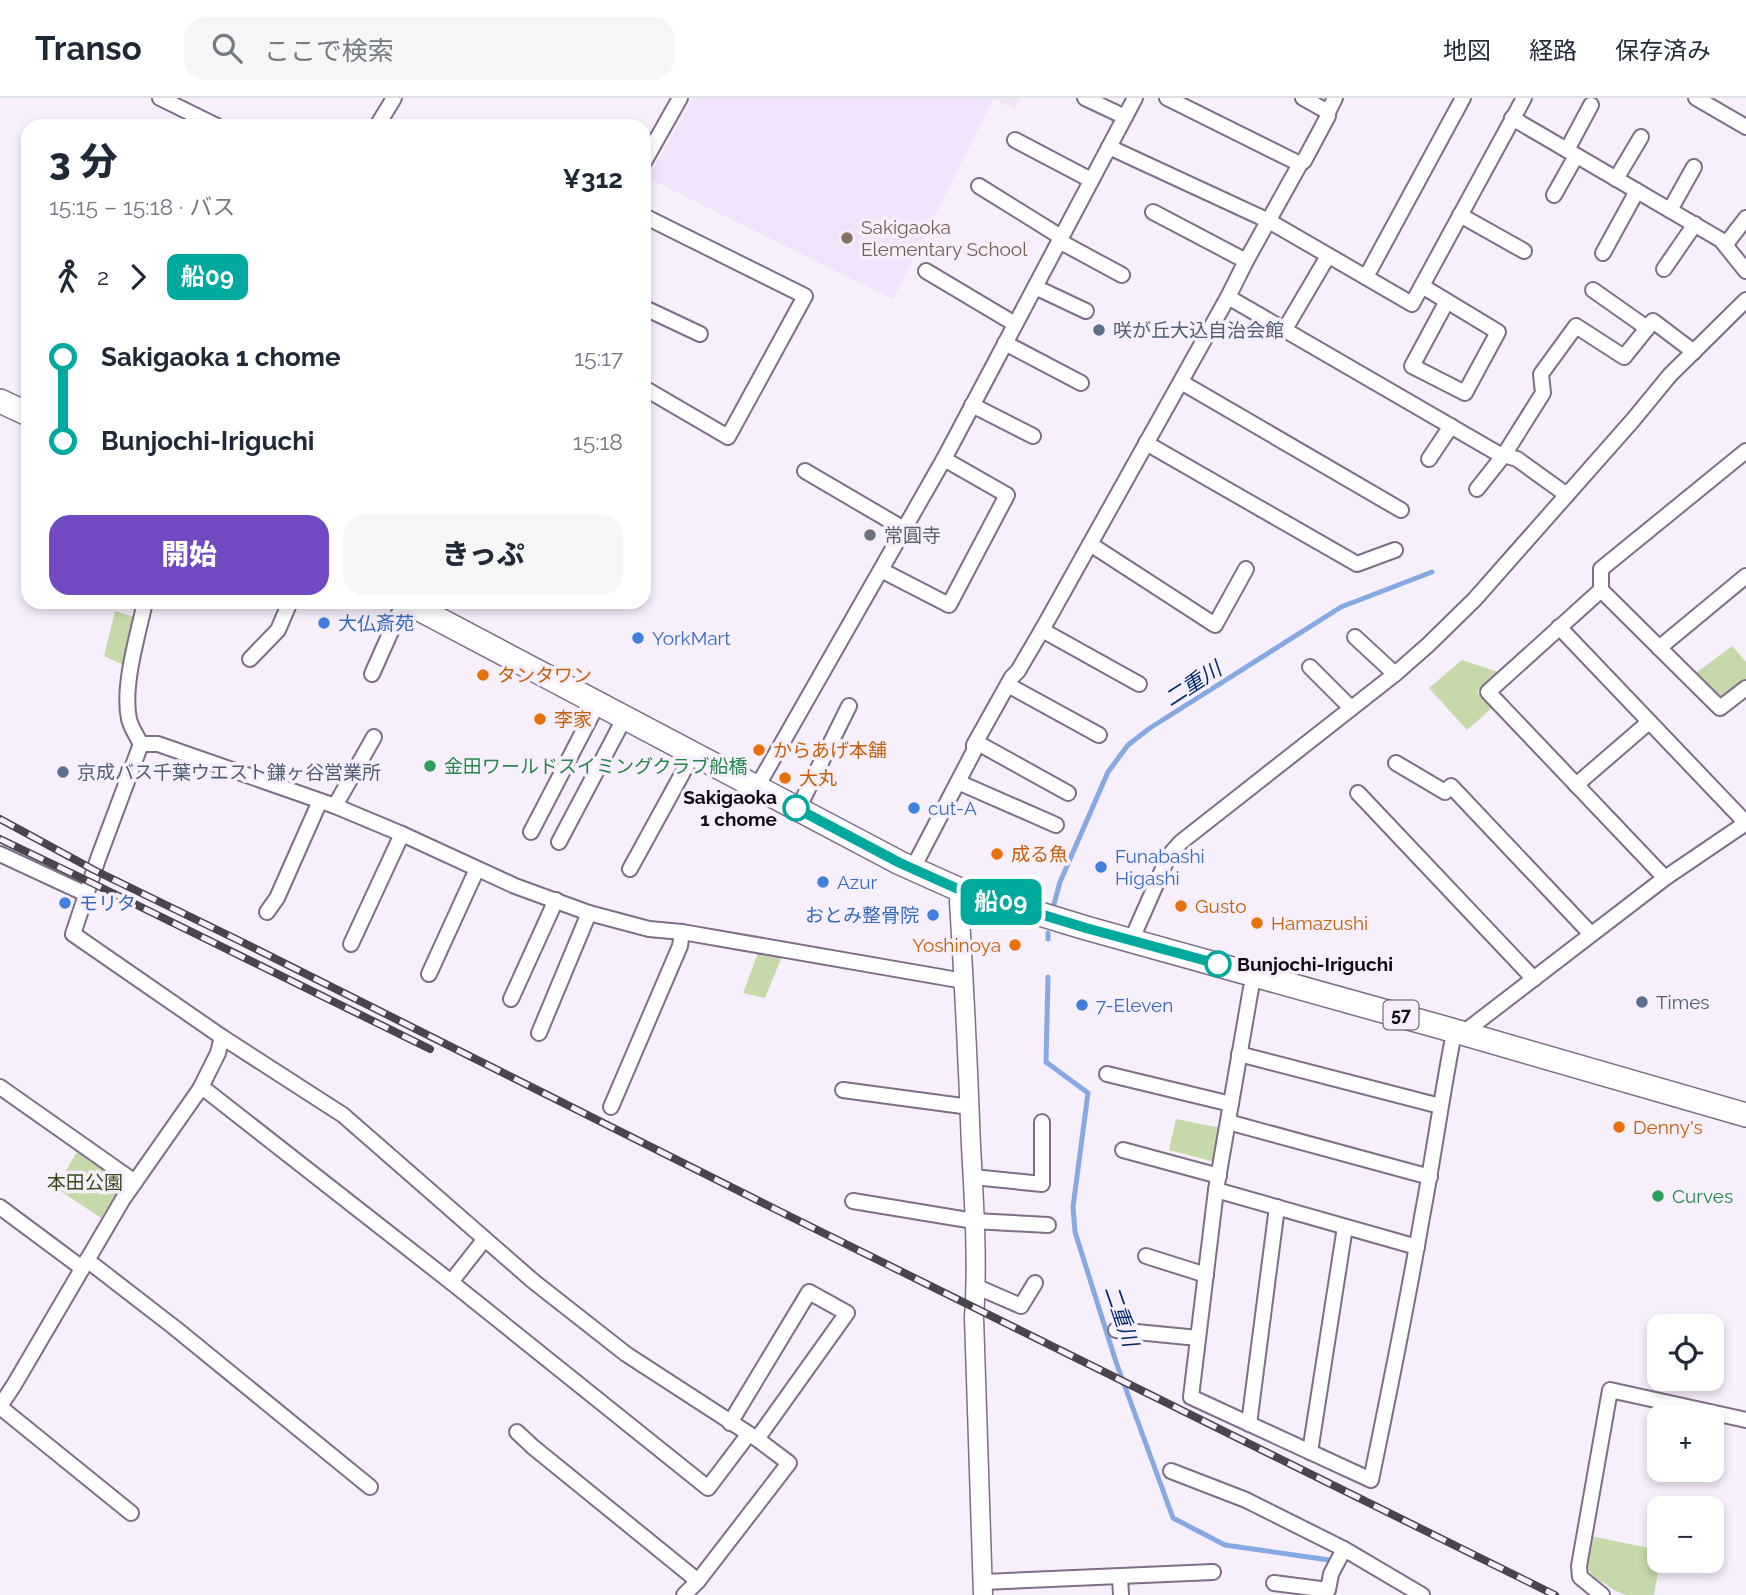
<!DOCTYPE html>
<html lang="ja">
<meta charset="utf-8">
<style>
:root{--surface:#fff;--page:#f6f6f7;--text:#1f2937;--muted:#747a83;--line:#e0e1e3;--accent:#7149c2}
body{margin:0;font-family:Raleway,"Noto Sans JP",sans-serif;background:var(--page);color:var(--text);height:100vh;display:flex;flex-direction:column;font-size:26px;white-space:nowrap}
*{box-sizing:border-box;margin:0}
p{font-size:23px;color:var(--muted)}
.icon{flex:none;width:38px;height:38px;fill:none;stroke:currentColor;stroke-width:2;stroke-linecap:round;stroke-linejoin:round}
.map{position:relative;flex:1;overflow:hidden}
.side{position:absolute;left:21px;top:21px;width:630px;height:490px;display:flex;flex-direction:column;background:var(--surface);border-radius:21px;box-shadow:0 4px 10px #0003}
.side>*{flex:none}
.badge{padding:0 14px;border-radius:10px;font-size:24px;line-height:46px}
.tools{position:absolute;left:1647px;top:1216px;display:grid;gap:14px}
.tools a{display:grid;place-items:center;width:77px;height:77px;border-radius:14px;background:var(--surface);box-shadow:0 4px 10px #0003;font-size:35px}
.map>.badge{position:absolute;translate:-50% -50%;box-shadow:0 0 0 4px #fff}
.legs{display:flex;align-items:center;gap:10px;height:77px;padding:0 28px;font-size:23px}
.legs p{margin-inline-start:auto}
.headline{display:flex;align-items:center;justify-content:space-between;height:119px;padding:0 28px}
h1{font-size:38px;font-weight:800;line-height:52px}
.action{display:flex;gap:14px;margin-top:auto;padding:14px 28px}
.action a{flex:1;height:80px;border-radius:21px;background:var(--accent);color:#fff;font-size:28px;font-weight:800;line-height:80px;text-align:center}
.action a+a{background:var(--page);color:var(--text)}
ul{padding:0 28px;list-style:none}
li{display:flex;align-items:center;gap:24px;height:84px;font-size:26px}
li i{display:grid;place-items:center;width:10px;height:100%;margin:0 9px;background:currentColor}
li i::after{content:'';width:18px;height:18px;margin:-9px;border:5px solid;border-radius:50%;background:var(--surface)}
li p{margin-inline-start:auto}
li:first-child i{background:linear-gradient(#0000 50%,currentColor 0)}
li:last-child i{background:linear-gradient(currentColor 50%,#0000 0)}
header{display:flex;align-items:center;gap:42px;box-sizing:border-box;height:98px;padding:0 35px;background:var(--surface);border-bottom:2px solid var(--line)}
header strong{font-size:33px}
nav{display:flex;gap:38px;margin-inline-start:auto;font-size:24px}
.search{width:490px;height:63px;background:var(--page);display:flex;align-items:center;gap:18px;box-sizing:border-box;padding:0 24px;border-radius:21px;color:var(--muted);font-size:26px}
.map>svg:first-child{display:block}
</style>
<header>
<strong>Transo</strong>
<div class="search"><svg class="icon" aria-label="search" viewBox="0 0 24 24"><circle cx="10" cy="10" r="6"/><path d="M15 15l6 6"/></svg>ここで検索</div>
<nav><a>地図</a><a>経路</a><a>保存済み</a></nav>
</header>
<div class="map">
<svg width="1746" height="1497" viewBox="0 0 1746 1497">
<rect width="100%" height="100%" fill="#f7effc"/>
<polygon fill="#f1e3fa" points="693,0 1021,0 1015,11 993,1 893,201 648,80"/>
<g fill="#c6d9a9">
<polygon points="115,513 134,519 123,567 104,558"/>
<polygon points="1732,548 1746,564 1746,586 1720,608 1692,578"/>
<polygon points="1462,562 1498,574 1477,594 1492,610 1467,632 1429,590"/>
<polygon points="759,852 783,856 765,900 743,895"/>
<polygon points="1176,1021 1221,1030 1215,1064 1169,1052"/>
<polygon points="78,1052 112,1079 107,1086 118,1093 101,1120 56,1090"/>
<polygon points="1590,1438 1659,1452 1660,1463 1654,1497 1626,1497 1616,1493 1591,1477 1586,1463"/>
</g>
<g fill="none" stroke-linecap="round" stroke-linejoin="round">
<g stroke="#85a9e3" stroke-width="5">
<polyline points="1054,806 1060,784 1108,674 1128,647 1150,630 1341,509 1432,474"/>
<polyline points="1048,841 1048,835"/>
<polyline points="1048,879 1046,964 1088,995 1073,1109 1075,1134 1116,1264 1173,1420 1225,1447 1329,1462"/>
</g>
<g stroke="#7f6d8a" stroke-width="18">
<g id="minor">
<polyline points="160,0 217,28"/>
<polyline points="1085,0 1125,19"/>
<polyline points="1167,0 1300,66"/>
<polyline points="1303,0 1328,14"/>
<polyline points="1696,0 1746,29"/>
<polyline points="1512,20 1721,142 1746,173"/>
<polyline points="377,28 394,0"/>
<polyline points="1015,42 1091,82"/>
<polyline points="1109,49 1269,123 1412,206 1524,0"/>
<polyline points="1567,52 1591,7"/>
<polyline points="644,64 680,0"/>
<polyline points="1616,81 1641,39"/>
<polyline points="979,88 1061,139"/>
<polyline points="1554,97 1576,58"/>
<polyline points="1670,112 1694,69"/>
<polyline points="1153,114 1246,163"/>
<polyline points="1460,117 1524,153"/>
<polyline points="644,118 805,198 728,339 644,290"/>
<polyline points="1059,143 1122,177"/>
<polyline points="1726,146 1746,120"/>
<polyline points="1603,155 1637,93"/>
<polyline points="1664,171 1695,126"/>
<polyline points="926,173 1015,226"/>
<polyline points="1366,179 1463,0"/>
<polyline points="1422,188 1498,234 1465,295 1412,268 1447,203"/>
<polyline points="1035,189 1086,213"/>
<polyline points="1593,192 1647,230"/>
<polyline points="1228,199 1497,355 1517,361 1567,397"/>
<polyline points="644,215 649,212 700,236"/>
<polyline points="1285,231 1328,158"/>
<polyline points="1005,245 1081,285"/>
<polyline points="1181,284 1401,412"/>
<polyline points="972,307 1033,338"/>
<polyline points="1146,345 1357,466 1395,452"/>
<polyline points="1429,361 1451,328"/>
<polyline points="805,373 904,431"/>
<polyline points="1477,391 1504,357 1543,295 1541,276 1576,228 1624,259 1653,223 1694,254"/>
<polyline points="1090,446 1215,527 1246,471"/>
<polyline points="881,472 949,507 1007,397 944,361"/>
<polyline points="1601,492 1720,610 1746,590"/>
<polyline points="1042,532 1139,586"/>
<polyline points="1355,539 1395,576"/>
<polyline points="1659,550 1746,478"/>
<polyline points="250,561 278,532 290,504"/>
<polyline points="1310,569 1351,610"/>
<polyline points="372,576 404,504"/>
<polyline points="1008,587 1099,637"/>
<polyline points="976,644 1068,695"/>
<polyline points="141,646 158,646 335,708 402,736 515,788 589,815 649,831 682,834 964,883"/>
<polyline points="1396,665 1445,694 1451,688 1591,836"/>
<polyline points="958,684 1056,727"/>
<polyline points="1576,687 1649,624"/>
<polyline points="757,689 944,361 1135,0"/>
<polyline points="1358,695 1534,881"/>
<polyline points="335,708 374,639"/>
<polyline points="798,711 849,608"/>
<polyline points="531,734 598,605"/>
<polyline points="559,744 625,619"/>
<polyline points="0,756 86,796"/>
<polyline points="913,770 974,653 974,647 1012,579 1018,573 1042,532 1228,199 1246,163 1300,66 1304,63 1328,18 1328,14 1335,0"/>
<polyline points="630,771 693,656"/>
<polyline points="1665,780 1488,594 1601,492 1601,471 1746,353"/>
<polyline points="267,814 277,800 320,703"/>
<polyline points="1131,843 1165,766 1172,754 1181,744 1395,576 1428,547 1475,501 1633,322 1670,277 1746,202"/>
<polyline points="351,846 402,736"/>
<polyline points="429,876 477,771"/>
<path d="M1251,890L1216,1092L1191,1299L1371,1382C1389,1295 1407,1207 1422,1119C1433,1061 1441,1003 1452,945"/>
<polyline points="511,901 556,802"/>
<polyline points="539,935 589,815"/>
<polyline points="1463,935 1665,780 1746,725 1559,529"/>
<polyline points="222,939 343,1017 533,1183 626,1256 757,1341 789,1365 698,1483 684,1497"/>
<polyline points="1239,956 1440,1008"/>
<polyline points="1107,976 1231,1006"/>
<polyline points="0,989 135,1084"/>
<polyline points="200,991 207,993 451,1184 708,1390 748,1337"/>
<polyline points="843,992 970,1009"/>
<polyline points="611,1009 680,848 682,834"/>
<polyline points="1228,1024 1430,1079"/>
<polyline points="1123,1052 1219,1078"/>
<polyline points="973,1079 1042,1086 1042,1024"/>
<polyline points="1216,1092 1417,1149"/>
<polyline points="853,1103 974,1123 1048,1127"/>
<polyline points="0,1109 82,1170"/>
<polyline points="1146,1158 1206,1177"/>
<polyline points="87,1162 175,1230 370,1389"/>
<polyline points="451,1184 484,1142"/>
<polyline points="975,1188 1021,1208 1035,1185"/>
<polyline points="1116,1232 1198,1240"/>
<path d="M0,1308L14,1287L123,1101L200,991L218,955L222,939L73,836L98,761L141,646C137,638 131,630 129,621C122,588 138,537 145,504"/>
<polyline points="0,1309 131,1415"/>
<polyline points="730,1325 809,1194 847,1215 757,1341"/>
<polyline points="1249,1326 1277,1109"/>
<polyline points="517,1334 533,1349 698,1483"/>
<polyline points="1310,1354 1345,1129"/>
<polyline points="1171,1373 1246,1402 1344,1451 1422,1497"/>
<polyline points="1120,1479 1121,1497"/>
<polyline points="983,1484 1213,1474"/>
<polyline points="1274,1485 1328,1492 1331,1476 1344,1451"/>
<polyline points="1602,1497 1580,1479 1579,1468 1610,1292 1746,1322"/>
</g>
</g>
<g stroke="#7f6d8a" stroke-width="21">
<path id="tertiary" d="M959,803C964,884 968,966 971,1048C974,1103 978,1164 974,1219L983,1497"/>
</g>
<g stroke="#7f6d8a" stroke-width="26">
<g id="primary">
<polyline points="0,303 28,316"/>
<polyline points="406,504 900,765 958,791 1086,830 1455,933 1746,1017"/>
</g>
</g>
<use href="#minor" stroke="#fff" stroke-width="14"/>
<use href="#tertiary" stroke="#fff" stroke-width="18"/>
<use href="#primary" stroke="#fff" stroke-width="23"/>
<g stroke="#4a444f" stroke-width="8">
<g id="rail">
<polyline points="0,721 94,772 238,842 775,1111 1555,1497"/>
<polyline points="0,741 90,784 430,951"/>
</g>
</g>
<use href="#rail" stroke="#f7effc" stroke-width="5" stroke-dasharray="16" stroke-linecap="butt"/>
</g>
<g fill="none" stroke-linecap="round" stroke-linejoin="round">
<g stroke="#fff" stroke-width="16">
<polyline id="line-1" points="796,710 900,765 958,791 1086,830 1218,866"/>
</g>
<use href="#line-1" stroke="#00a99d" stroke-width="10"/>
</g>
<circle fill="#8d6e63" stroke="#f7effc" stroke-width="2.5" cx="847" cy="140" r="7"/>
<g fill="#5c6f8a" stroke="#f7effc" stroke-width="2.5">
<circle cx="1099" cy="232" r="7"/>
<circle cx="63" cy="674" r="7"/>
<circle cx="1642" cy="904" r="7"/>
</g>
<circle fill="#6b7280" stroke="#f7effc" stroke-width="2.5" cx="870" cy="437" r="7"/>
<g fill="#3f7fe0" stroke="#f7effc" stroke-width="2.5">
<circle cx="324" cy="525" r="7"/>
<circle cx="638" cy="540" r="7"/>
<circle cx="914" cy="710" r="7"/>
<circle cx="1101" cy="769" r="7"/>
<circle cx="823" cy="784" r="7"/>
<circle cx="65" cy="805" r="7"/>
<circle cx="933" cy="817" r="7"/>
<circle cx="1082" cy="907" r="7"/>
</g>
<g fill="#e8710a" stroke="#f7effc" stroke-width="2.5">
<circle cx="483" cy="577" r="7"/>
<circle cx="540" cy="621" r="7"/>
<circle cx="759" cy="652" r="7"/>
<circle cx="785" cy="680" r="7"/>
<circle cx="997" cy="756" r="7"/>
<circle cx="1181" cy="808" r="7"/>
<circle cx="1257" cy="825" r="7"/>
<circle cx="1015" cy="847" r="7"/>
<circle cx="1619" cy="1029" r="7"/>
</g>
<g fill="#2e9e5b" stroke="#f7effc" stroke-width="2.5">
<circle cx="430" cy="668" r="7"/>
<circle cx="1658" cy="1098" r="7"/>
</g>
<g fill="#fff" stroke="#00a99d" stroke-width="3.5">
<circle cx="796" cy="710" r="12"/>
<circle cx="1218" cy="866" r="12"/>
</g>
<g text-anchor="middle" stroke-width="7" stroke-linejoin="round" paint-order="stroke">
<rect fill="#f7effc" stroke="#57505b" stroke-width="2" x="1383.5" y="902.5" width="35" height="29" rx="5"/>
<g font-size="18" font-weight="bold" fill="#120c16">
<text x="1401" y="923">57</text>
</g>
<g font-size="19" fill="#785e54" stroke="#f7effc" text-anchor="start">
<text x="861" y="136">Sakigaoka<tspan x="861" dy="22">Elementary School</tspan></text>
</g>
<g font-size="19" fill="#4e5e75" stroke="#f7effc" text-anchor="start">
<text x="1113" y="239">咲が丘大込自治会館</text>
<text x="77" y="681">京成バス千葉ウエスト鎌ヶ谷営業所</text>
<text x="1656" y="911">Times</text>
</g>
<g font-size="19" fill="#5b616d" stroke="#f7effc" text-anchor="start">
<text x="884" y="444">常圓寺</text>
</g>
<g font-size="19" fill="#366cbe" stroke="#f7effc" text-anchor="start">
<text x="338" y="532">大仏斎苑</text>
<text x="652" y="547">YorkMart</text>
<text x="928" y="717">cut-A</text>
<text x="1115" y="765">Funabashi<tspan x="1115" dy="22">Higashi</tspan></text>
<text x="837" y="791">Azur</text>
<text x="79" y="812">モリタ</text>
<text x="919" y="824" text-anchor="end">おとみ整骨院</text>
<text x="1096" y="914">7-Eleven</text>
</g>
<g font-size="19" fill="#c56008" stroke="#f7effc" text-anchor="start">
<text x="497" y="584">タンタワン</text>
<text x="554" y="628">李家</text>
<text x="773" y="659">からあげ本舗</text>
<text x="799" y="687">大丸</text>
<text x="1011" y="763">成る魚</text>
<text x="1195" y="815">Gusto</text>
<text x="1271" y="832">Hamazushi</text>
<text x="1001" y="854" text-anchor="end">Yoshinoya</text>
<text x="1633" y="1036">Denny's</text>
</g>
<g font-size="19" fill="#27864d" stroke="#f7effc" text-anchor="start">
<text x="444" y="675">金田ワールドスイミングクラブ船橋</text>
<text x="1672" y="1105">Curves</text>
</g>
<g font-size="19" font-weight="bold" fill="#120c16" stroke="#f7effc" text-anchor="end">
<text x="777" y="706">Sakigaoka<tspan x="777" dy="22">1 chome</tspan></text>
<text x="1237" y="873" text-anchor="start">Bunjochi-Iriguchi</text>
</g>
<g font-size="19" fill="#394a19" stroke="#f7effc">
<text x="85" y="1091">本田公園</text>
</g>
<g font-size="21" font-style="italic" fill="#002a6c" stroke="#f7effc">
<text transform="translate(1193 586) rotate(-33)" y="7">二重川</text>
<text transform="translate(1121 1218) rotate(71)" y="7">二重川</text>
</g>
</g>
</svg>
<div class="tools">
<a><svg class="icon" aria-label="locate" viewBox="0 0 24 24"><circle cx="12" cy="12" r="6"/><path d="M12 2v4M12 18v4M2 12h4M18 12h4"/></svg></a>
<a>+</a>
<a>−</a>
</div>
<b class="badge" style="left:1001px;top:804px;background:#00a99d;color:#fff">船09</b>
<section class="side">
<div class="headline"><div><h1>3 分</h1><p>15:15 – 15:18 · バス</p></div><b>¥312</b></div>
<div class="legs"><svg class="icon" aria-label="walk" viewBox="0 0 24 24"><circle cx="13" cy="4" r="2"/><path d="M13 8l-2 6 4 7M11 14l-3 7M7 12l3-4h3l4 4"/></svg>2<svg class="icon" aria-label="forward" viewBox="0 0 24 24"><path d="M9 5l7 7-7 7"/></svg><b class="badge" style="background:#00a99d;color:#fff">船09</b></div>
<ul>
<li><i style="color:#00a99d"></i><b>Sakigaoka 1 chome</b><p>15:17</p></li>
<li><i style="color:#00a99d"></i><b>Bunjochi-Iriguchi</b><p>15:18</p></li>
</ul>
<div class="action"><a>開始</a><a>きっぷ</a></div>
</section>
</div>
